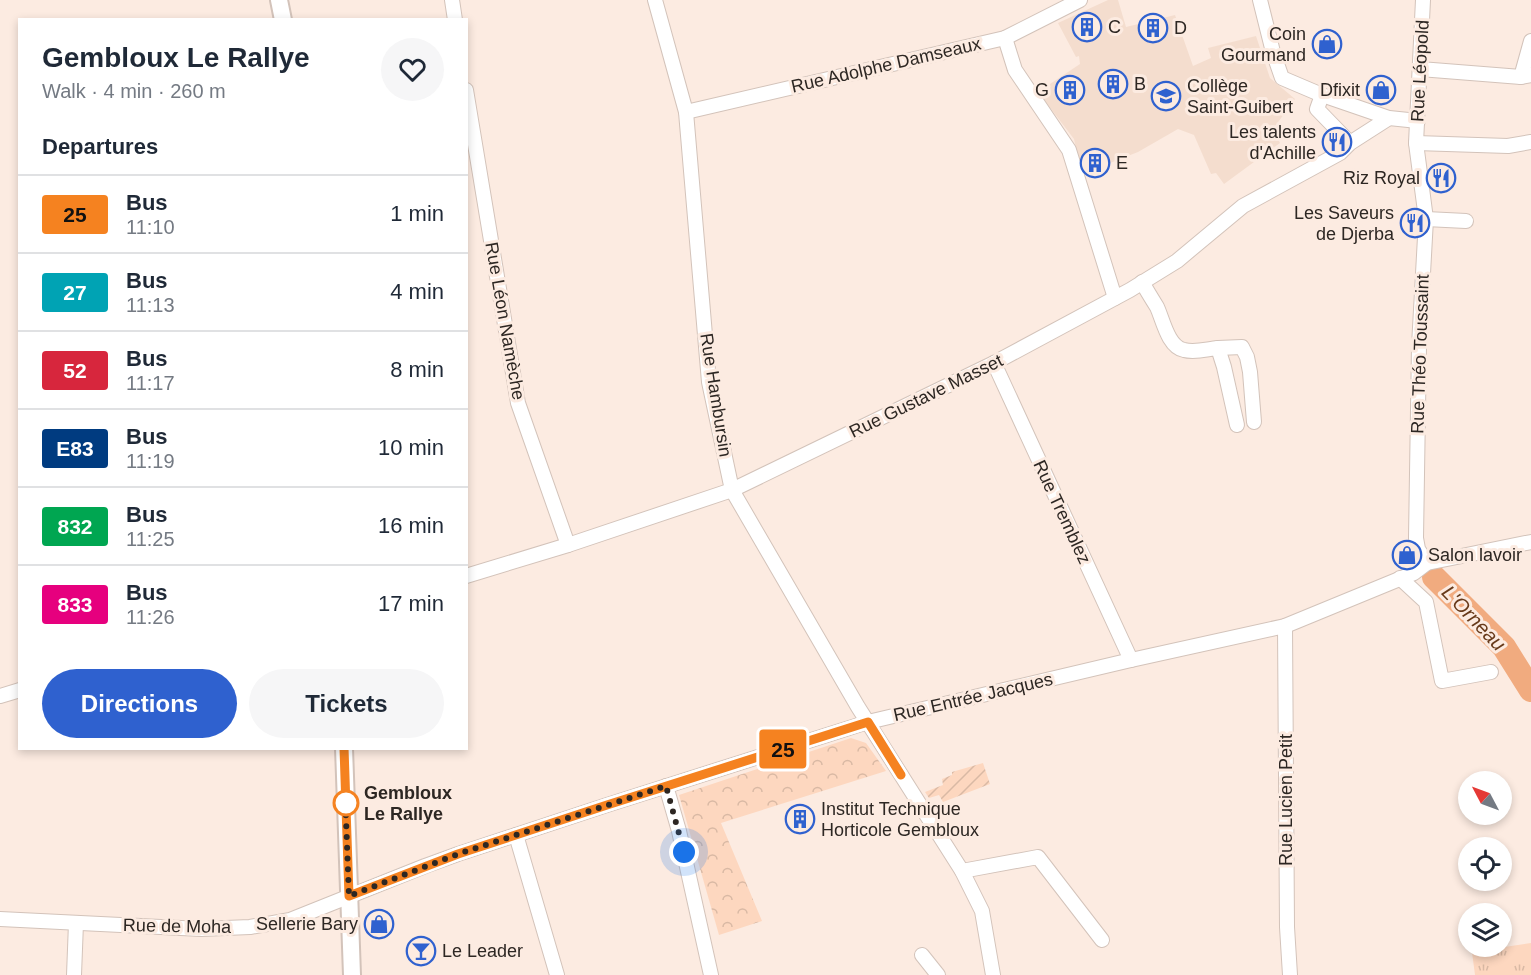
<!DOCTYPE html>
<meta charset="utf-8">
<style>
:root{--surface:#fff;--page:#f6f6f7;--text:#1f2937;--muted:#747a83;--line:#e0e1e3;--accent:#2f61cf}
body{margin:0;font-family:Helvetica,sans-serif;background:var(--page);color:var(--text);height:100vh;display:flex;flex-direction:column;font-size:22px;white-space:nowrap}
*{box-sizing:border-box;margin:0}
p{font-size:20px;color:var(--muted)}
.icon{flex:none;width:33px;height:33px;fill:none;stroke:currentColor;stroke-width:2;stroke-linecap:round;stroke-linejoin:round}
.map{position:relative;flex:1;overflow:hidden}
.details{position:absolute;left:18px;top:18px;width:450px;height:732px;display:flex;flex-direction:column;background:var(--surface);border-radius:0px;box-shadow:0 3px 9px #0003}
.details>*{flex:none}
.badge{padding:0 12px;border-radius:4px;font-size:21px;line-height:39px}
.needle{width:39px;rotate:311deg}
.fabs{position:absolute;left:1458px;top:771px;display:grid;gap:12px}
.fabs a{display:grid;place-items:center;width:54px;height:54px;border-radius:50%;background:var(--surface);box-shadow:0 3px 9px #0003;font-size:30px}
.you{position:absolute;width:30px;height:30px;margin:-15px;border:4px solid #fff;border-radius:50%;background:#1a73e8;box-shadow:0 0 0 9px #1a73e833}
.map>.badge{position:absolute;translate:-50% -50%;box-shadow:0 0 0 3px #fff}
h2{padding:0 24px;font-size:22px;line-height:54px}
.round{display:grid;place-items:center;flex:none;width:63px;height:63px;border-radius:32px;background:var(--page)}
.headline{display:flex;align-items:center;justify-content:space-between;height:102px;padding:0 24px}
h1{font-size:28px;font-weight:700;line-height:45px}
.cta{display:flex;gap:12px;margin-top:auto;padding:12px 24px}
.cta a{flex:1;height:69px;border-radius:36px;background:var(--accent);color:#fff;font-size:24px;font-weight:700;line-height:69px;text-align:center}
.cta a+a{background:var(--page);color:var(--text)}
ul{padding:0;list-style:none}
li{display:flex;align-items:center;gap:18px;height:78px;padding:0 24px;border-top:2px solid var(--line)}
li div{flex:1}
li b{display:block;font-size:22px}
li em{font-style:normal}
li .badge{min-width:66px;font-weight:700;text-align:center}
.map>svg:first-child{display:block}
</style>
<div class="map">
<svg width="1531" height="975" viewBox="0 0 1531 975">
<defs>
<pattern id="grass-tufts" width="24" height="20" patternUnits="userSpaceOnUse" patternTransform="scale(1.5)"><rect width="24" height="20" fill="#fdd7bf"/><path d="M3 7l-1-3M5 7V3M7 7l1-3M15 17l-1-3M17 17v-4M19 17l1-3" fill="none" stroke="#d9b9a4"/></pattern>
<pattern id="park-crowns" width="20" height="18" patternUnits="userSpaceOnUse" patternTransform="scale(1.5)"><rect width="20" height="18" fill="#fdd7bf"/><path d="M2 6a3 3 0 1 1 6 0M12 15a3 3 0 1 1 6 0" fill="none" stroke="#d9b9a4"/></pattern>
<pattern id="garden-furrows" width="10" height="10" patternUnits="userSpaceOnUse" patternTransform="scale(1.5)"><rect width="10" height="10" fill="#fdd7bf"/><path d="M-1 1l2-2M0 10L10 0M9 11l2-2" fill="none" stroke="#d9b9a4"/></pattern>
</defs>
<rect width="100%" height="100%" fill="#fcebe1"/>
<polygon fill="#f4ddce" points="1108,0 1118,0 1126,27 1175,15 1193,66 1211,58 1208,48 1256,36 1270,78 1295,99 1273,129 1280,143 1224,184 1216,173 1211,174 1194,135 1178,129 1138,152 1082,174 1074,139 1038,92 1080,64 1079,56 1076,57 1058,23"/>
<polygon fill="url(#grass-tufts)" points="1531,943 1531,975 1475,975 1472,952"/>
<polygon fill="url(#park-crowns)" points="851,738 866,743 886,771 721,823 762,921 719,935 679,795"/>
<polygon fill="url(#garden-furrows)" points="983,763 990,784 943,802 939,795 929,798 925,792 943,785 942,779 952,775 952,772"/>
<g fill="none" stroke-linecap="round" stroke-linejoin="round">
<polyline stroke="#f1ab7f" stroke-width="24" points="1434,577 1504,647 1531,690"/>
<g stroke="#d3c3ba" stroke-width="16">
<g id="minor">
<polyline points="452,0 455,20"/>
<polyline points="655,0 686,112 709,382 732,490 858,707 962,871 982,911 993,975"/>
<polyline points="1260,0 1273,52 1282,78 1322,95 1389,118 1418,121"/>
<polyline points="1423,0 1416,143 1426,219 1419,346 1416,538 1418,549 1427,563"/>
<polyline points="1005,38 1015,70 1069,150 1115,298"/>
<polyline points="1531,41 1521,77 1531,75"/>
<polyline points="1420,69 1521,77"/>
<polyline points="466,90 518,403 568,545"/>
<polyline points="1322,95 1317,109 1350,143"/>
<polyline points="686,112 1005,38 1080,0"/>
<polyline points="1416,143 1508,146 1531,142"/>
<polyline points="1426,219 1466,221"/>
<path d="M1142,282C1147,291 1152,299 1157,307C1163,320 1168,347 1184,350C1195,353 1207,349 1218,348L1224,367L1237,425"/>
<polyline points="1218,348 1242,347 1247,357 1250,372 1254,422"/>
<polyline points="994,363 1131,660"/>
<polyline points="466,576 568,545 732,490 994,363 1130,290 1177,261 1243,206 1340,153 1350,143 1389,118"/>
<polyline points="1400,578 1426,602 1442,681 1491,672"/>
<polyline points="1285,626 1287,927 1290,975"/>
<polyline points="0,696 20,690"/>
<polyline points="666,786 679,831 711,975"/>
<polyline points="516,835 557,975"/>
<polyline points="962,871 1038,857 1102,940"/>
<polyline points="0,919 201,929 250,927 290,920 425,866 458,854 607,805 868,722 1131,660 1285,626 1414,573 1427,563 1531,542"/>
<polyline points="922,955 938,975"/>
<polyline points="74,975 76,923"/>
</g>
</g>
<g stroke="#d3c3ba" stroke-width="20">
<g id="major">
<polyline points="279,0 283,20"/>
<polyline points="344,748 352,975"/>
</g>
</g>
<use href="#minor" stroke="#fff" stroke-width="14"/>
<use href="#major" stroke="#fff" stroke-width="16"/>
</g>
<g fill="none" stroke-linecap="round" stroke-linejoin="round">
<g stroke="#fff" stroke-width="14">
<polyline id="line" points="344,748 349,896 458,854 607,805 868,722 901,775"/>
</g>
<use href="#line" stroke="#f58220" stroke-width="9"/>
<polyline stroke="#2d2723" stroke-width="6" stroke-dasharray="0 10.8" points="346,803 345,793 349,896 458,854 666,786 684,852"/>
</g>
<defs>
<g id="building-ring" transform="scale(1.5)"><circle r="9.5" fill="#fcebe1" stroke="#2f61cf" stroke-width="1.5"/><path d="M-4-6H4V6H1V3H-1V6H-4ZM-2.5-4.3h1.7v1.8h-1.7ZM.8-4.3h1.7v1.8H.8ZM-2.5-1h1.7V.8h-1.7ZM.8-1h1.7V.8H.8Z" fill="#2f61cf"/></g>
<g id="shop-ring" transform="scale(1.5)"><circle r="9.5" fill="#fcebe1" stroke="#2f61cf" stroke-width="1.5"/><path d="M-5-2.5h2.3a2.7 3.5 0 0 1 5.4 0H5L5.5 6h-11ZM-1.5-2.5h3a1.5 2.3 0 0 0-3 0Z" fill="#2f61cf"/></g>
<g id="school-ring" transform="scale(1.5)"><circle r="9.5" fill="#fcebe1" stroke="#2f61cf" stroke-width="1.5"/><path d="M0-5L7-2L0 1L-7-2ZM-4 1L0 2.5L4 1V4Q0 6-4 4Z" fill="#2f61cf"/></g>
<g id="restaurant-ring" transform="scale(1.5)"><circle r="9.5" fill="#fcebe1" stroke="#2f61cf" stroke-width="1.5"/><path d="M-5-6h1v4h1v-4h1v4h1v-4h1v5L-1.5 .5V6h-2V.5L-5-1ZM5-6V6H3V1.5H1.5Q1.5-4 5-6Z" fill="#2f61cf"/></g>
<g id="bar-ring" transform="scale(1.5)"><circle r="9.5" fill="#fcebe1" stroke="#2f61cf" stroke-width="1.5"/><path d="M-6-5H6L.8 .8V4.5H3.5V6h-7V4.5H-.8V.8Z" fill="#2f61cf"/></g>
</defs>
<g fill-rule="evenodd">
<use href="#building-ring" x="1087" y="27"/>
<use href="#building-ring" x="1153" y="28"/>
<use href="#shop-ring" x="1327" y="44"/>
<use href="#building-ring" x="1113" y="84"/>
<use href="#building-ring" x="1070" y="90"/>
<use href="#shop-ring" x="1381" y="90"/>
<use href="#school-ring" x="1166" y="96"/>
<use href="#restaurant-ring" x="1337" y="142"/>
<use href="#building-ring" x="1095" y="163"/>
<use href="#restaurant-ring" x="1441" y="178"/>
<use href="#restaurant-ring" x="1415" y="223"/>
<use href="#shop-ring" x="1407" y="555"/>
<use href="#building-ring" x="800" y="819"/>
<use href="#shop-ring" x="379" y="924"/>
<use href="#bar-ring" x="421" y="951"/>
</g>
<circle fill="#fff" stroke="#f58220" stroke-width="3" cx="346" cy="803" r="12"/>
<g text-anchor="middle" stroke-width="6" stroke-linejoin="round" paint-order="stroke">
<g font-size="18" fill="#2d2723" stroke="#fcebe1" text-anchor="start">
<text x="1108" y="33">C</text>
<text x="1174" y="34">D</text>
<text x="1306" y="40" text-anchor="end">Coin<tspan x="1306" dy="21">Gourmand</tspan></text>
<text x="1134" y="90">B</text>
<text x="1187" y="92">Collège<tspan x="1187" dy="21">Saint-Guibert</tspan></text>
<text x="1049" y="96" text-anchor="end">G</text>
<text x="1360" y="96" text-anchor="end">Dfixit</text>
<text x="1316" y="138" text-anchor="end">Les talents<tspan x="1316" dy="21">d'Achille</tspan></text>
<text x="1116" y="169">E</text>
<text x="1420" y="184" text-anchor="end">Riz Royal</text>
<text x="1394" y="219" text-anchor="end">Les Saveurs<tspan x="1394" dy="21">de Djerba</tspan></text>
<text x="1428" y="561">Salon lavoir</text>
<text x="821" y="815">Institut Technique<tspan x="821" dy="21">Horticole Gembloux</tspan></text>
<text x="358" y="930" text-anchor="end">Sellerie Bary</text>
<text x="442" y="957">Le Leader</text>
</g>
<g font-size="18" fill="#2d2723" stroke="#fcebe1">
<text transform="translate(886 65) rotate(-13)" y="6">Rue Adolphe Damseaux</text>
<text transform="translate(1420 71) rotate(-87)" y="6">Rue Léopold</text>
<text transform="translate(505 321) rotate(80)" y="6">Rue Léon Namèche</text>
<text transform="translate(1420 354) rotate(-88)" y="6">Rue Théo Toussaint</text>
<text transform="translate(716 395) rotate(81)" y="6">Rue Hambursin</text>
<text transform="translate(926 396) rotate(-26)" y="6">Rue Gustave Masset</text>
<text transform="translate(1062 512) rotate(65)" y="6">Rue Tremblez</text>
<text transform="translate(973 697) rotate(-13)" y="6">Rue Entrée Jacques</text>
<text transform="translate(1286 800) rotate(-90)" y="6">Rue Lucien Petit</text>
<text transform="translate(177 926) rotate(1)" y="6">Rue de Moha</text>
</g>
<g font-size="18" font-weight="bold" fill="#2d2723" stroke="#fcebe1" text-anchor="start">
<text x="364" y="799">Gembloux<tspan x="364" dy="21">Le Rallye</tspan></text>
</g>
<g font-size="20" font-style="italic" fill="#683a1a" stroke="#fcebe1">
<text transform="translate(1474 618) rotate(46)" y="7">L'Orneau</text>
</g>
</g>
</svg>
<div class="fabs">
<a><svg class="needle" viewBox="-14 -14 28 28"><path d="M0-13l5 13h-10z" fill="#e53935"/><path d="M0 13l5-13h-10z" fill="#747a83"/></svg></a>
<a><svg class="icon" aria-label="locate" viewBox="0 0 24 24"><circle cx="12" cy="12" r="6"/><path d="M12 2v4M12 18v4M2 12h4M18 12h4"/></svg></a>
<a><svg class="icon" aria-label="layers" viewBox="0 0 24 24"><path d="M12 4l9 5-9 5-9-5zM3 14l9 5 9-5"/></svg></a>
</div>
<div class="you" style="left:684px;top:852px"></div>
<b class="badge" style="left:783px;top:749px;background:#f58220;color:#111">25</b>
<section class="details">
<div class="headline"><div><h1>Gembloux Le Rallye</h1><p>Walk · 4 min · 260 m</p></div><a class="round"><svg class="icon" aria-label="heart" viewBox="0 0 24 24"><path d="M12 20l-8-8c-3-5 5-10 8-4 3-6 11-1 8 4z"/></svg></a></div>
<h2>Departures</h2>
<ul>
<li><span class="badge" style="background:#f58220;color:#111">25</span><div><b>Bus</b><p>11:10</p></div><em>1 min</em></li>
<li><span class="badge" style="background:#00a3b4;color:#fff">27</span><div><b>Bus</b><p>11:13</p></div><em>4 min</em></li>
<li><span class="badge" style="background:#d7263d;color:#fff">52</span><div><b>Bus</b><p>11:17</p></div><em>8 min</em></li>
<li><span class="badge" style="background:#003b80;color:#fff">E83</span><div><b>Bus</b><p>11:19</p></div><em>10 min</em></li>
<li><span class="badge" style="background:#00a651;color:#fff">832</span><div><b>Bus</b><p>11:25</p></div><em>16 min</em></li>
<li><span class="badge" style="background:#e6007e;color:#fff">833</span><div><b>Bus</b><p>11:26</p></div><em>17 min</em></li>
</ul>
<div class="cta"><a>Directions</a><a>Tickets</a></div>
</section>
</div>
